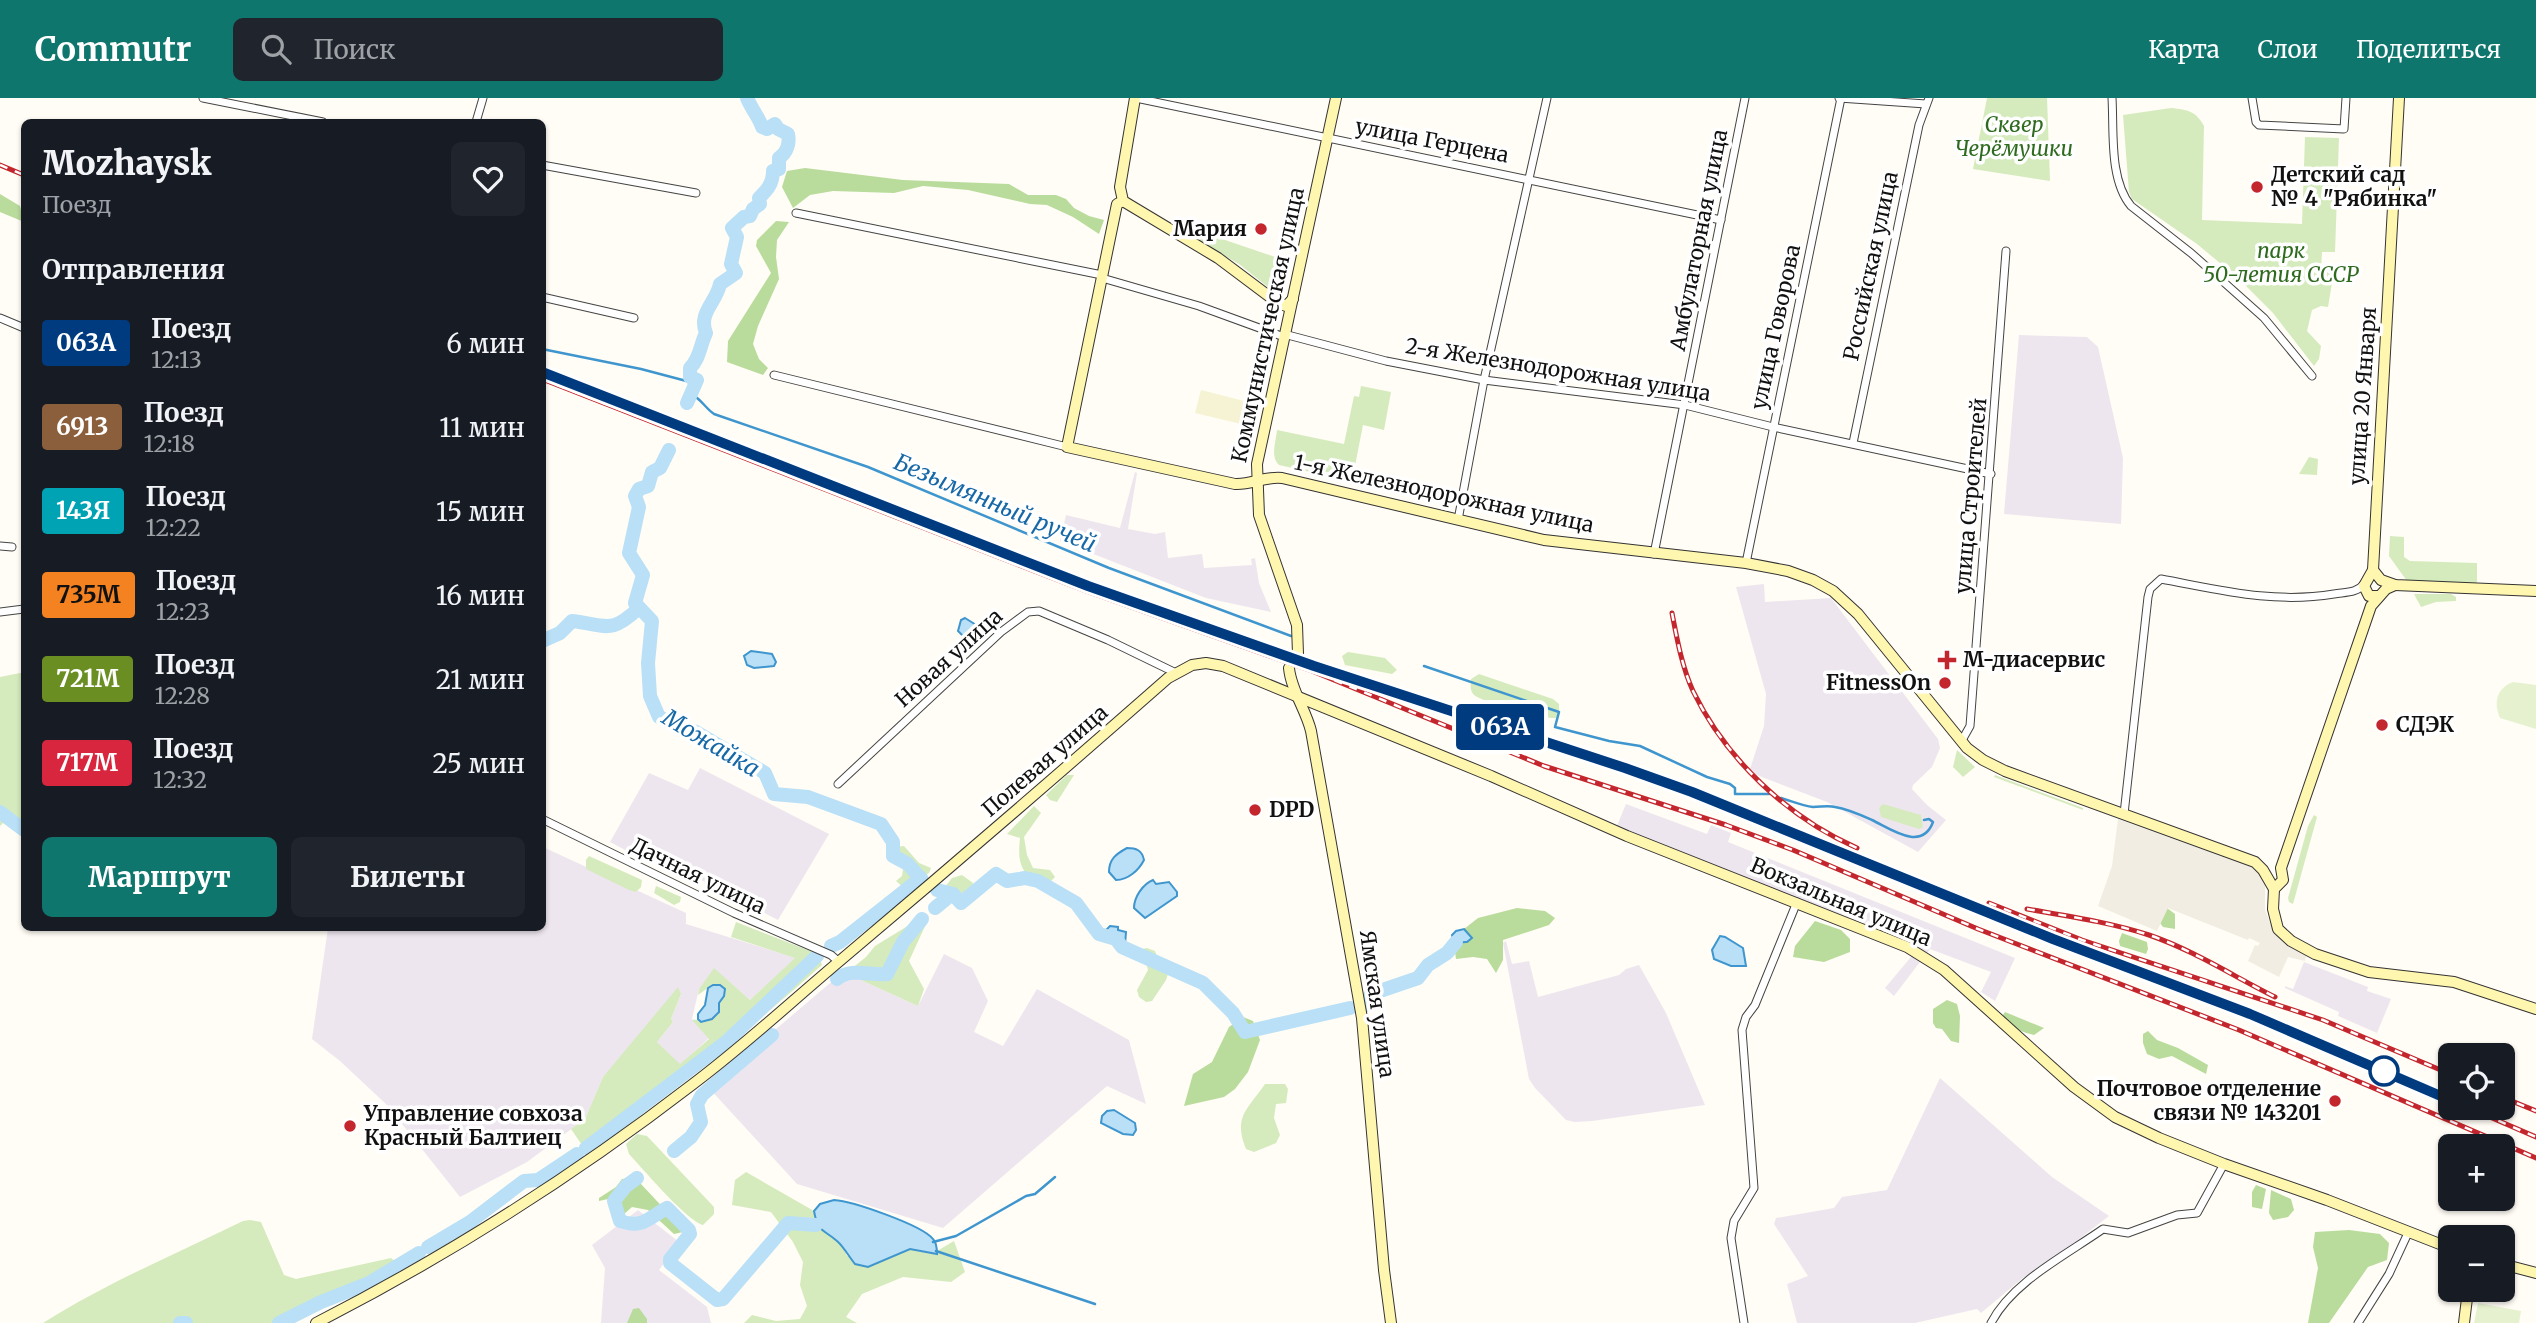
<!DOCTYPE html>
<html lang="ru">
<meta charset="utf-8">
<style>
:root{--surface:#171b24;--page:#20242c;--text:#f1f3f6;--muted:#9ea1a6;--accent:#0f766e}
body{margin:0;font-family:Merriweather,serif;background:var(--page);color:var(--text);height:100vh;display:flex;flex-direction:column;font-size:26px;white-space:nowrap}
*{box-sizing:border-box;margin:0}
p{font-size:23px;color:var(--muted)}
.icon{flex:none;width:38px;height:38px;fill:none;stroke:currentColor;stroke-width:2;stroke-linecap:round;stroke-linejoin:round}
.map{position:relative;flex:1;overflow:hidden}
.drawer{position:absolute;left:21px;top:21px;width:525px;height:812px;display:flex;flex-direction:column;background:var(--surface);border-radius:10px;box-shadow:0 2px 5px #0004}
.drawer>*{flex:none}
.badge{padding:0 14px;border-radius:5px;font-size:24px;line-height:46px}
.tools{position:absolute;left:2438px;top:945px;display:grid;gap:14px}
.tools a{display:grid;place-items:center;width:77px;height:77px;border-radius:10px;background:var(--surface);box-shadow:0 2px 5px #0004;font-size:35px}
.map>.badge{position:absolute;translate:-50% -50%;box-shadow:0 0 0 4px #fff}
h2{padding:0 21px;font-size:26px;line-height:63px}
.round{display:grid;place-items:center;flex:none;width:74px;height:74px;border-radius:10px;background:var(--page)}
.head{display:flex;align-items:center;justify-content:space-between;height:119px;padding:0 21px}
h1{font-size:33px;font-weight:800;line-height:52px}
.button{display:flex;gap:14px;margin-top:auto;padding:14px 21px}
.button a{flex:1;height:80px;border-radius:10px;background:var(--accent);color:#fff;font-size:28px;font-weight:800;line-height:80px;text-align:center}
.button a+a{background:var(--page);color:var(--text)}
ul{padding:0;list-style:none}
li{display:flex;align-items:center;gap:21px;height:84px;padding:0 21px}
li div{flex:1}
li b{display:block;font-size:26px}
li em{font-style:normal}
li .badge{min-width:77px;font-weight:700;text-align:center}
header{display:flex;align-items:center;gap:42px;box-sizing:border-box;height:98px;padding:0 35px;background:var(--accent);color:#fff}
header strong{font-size:33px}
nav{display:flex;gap:38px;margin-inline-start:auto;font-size:24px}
.search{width:490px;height:63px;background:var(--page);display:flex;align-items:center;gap:18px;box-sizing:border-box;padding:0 24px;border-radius:10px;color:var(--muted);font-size:26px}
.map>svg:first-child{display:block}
</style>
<header>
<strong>Commutr</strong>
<div class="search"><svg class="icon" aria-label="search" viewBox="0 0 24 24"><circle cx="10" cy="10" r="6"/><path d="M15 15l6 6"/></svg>Поиск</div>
<nav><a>Карта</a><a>Слои</a><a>Поделиться</a></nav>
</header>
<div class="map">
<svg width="2536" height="1225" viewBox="0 0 2536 1225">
<rect width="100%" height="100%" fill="#fffdf5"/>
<g fill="#eee6ef">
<polygon points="2019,237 2087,239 2098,249 2123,360 2121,426 2004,416"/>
<polygon points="1135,374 1137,375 1128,431 1155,436 1165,434 1168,460 1202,456 1204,470 1252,467 1251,461 1255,460 1259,485 1271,514 1206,500 1060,443 1066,417 1120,430"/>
<polygon points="1764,486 1765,504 1831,500 1938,641 1940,650 1932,669 1913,687 1912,691 1927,707 1946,722 1918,754 1827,704 1749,674 1764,628 1766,596 1736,489"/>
<polygon points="700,670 829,736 778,822 653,757 648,764 610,744 649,675 688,692"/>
<polygon points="1626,706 1707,736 1711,727 1731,735 1728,744 2015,860 1995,903 1981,894 1991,874 1930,851 1894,898 1885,890 1921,847 1616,730"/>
<polygon points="543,749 686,815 686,826 796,860 750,902 714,871 699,891 692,921 709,940 680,967 657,944 673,924 671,921 681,896 603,979 585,1021 527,1064 460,1099 387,1007 340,963 312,941 328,830 542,830"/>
<polygon points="1506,843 1512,866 1529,863 1538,899 1619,877 1626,871 1639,867 1666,915 1705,1007 1592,1023 1575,1024 1566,1022 1535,990 1529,981 1503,845"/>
<polygon points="944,856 972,870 988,903 974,934 1003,948 1037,891 1129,942 1146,1006 1107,988 943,1130 797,1086 708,989 843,874 918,908"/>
<polygon points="2304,864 2368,889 2367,893 2391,901 2377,935 2338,918 2339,914 2285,890 2285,888 2293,891"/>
<polygon points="1940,980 2052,1079 2109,1118 2027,1181 2024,1179 1981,1215 1977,1211 1915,1225 1797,1225 1787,1186 1808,1178 1774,1126 1776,1120 1834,1110 1842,1099 1887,1092"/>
<polygon points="638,1112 679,1144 659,1172 707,1209 711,1225 601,1225 605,1170 592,1147"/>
</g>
<polygon fill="#f6f3d4" points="1201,292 1256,306 1253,321 1243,318 1241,326 1195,315"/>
<g fill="#d5ebbd">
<polygon points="1987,0 2047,0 2050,83 1973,71"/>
<path d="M2171,10C2188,12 2196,13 2204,28L2202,122L2302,126L2305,39L2339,40L2335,154H2322L2321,172L2334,173L2328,209L2321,208L2312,212L2307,233L2321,248L2319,261L2314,268L2273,215L2238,180L2197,146L2132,101L2129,94L2123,17Z"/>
<polygon points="1187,129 1290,164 1283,201 1239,166 1184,134"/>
<path d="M1361,288L1391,294L1384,332L1363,327L1352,383L1346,382V378L1325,374L1324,377L1279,367C1270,358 1276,344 1277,332L1344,346L1354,298L1359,299Z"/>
<polygon points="2309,359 2318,361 2317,377 2299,376"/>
<polygon points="2390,438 2404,439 2404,459 2410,463 2477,465 2477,485 2407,483 2389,458"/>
<polygon points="2414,496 2451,496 2456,499 2456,503 2436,504 2421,509"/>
<polygon points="1348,554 1385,560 1397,572 1392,576 1345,567 1342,558"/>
<polygon points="20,575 24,576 24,723 6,722 0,728 0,579"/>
<path d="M1479,576L1553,601L1559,606V614L1556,620C1545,621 1482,604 1474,597C1469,592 1471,586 1471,581Z"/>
<polygon points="1957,652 1975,669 1963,679 1953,669"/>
<polygon points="1067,677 1074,677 1057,704 1050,702 1046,697"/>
<polygon points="1995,677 2083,710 2083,712 1994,679"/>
<polygon points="1883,706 1921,717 1923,729 1919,731 1881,719 1879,710"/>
<path d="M1034,708L1041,715L1024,739L1027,757L1033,770L1050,772L1055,779L1042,792C1022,773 1017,768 1020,740L1007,736Z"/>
<polygon points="2314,717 2317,719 2293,806 2289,804 2288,800 2308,728"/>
<polygon points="904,748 919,765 931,770 929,775 904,790 896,783 902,778 903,771 896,749"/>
<polygon points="589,758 642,782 641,789 636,794 629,792 586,771 586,762"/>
<polygon points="962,777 973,785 972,791 962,798 947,794 944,790 952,780"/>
<polygon points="656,788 681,799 680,804 674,807 654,795"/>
<polygon points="919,821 925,823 926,826 909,863 924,891 918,908 854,879 851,871 866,859 875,848"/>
<path d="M736,824L818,856L822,867C750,931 676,990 597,1045L588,1051L584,1050L571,1031L585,1021L603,979L678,889L681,896L671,921L673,924L657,944L680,966L709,941L692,922C703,921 712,926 719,914V905L724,898L720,887H712L698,897L699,891L714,870L750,902L795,860L731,839Z"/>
<polygon points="1147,850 1155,853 1158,861 1169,873 1166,882 1152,903 1146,904 1139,899 1137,892 1148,872 1142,851"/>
<path d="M1265,986H1285L1288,991L1286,1005L1276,1006L1274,1020L1280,1037L1276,1045L1254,1054L1246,1051C1233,1019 1247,1012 1265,986Z"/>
<path d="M637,1036L647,1038L714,1109V1116L703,1127C686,1122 643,1071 629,1056L626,1046Z"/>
<path d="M746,1074L814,1113C818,1136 823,1130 838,1143C842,1147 845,1153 847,1158L894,1157L911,1151L936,1156L937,1153L954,1143L965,1174L951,1184L903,1179L862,1196L846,1219L857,1225H744L752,1217L776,1223L800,1221L807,1208L800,1187L803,1164L793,1144L771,1114L732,1107L735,1082Z"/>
<path d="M250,1122L261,1124L284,1177L296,1181L391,1160L397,1165L271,1225H43C106,1185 176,1156 243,1123Z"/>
</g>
<g fill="#b9dc9c">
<polygon points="805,70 903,82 1009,86 1028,97 1056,97 1066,101 1074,110 1089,118 1104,122 1099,136 1073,119 1047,107 1030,106 968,92 923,88 894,95 833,93 810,97 793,110 782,89 787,73"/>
<polygon points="0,96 20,108 24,124 0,114"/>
<polygon points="776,123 789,124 777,142 776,159 779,181 758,228 753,246 759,261 768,270 763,277 727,264 728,243 771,175 756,148 757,142"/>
<polygon points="1517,810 1545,813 1555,820 1549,827 1503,842 1503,862 1496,875 1487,861 1473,859 1456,861 1455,854 1459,845 1467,844 1468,835 1464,831 1478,820"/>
<polygon points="2167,810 2175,816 2175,831 2163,829 2160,825"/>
<polygon points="1815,823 1841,832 1850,841 1850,854 1824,864 1793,859 1795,848"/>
<polygon points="2122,835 2147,844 2148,851 2146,856 2120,848 2119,843"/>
<polygon points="1947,902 1957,906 1960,918 1959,945 1951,943 1942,931 1936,930 1933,925 1933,911"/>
<path d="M2005,914L2044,930L2034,937C2021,934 2010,929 2003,917Z"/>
<polygon points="1243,919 1253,923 1260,942 1248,974 1235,991 1224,999 1184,1008 1193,976 1212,964 1229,929"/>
<polygon points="2148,933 2157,942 2178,950 2208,967 2206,976 2172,958 2159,961 2147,956 2143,945 2143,936"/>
<polygon points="632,1080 641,1086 684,1132 683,1134 674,1136 648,1112 632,1109 623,1117 613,1112 608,1101 599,1103 599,1100 616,1089 622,1081"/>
<polygon points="2256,1087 2266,1091 2262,1111 2252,1109 2252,1094"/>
<polygon points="2271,1092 2291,1101 2294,1112 2288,1119 2273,1122 2269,1115"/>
<polygon points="2349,1132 2380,1136 2389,1145 2387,1162 2368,1169 2329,1225 2308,1225 2318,1170 2313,1149 2315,1134"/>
<polygon points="639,1210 647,1221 647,1225 627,1225 633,1211"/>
</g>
<g fill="#e6f2cf">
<path d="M2513,584L2536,587V631L2500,620C2493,604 2497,590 2513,584Z"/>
<polygon points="2478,1205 2521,1213 2519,1225 2474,1225"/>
</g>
<polygon fill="#f1ede2" points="2118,721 2254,770 2265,784 2265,812 2272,830 2280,840 2307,855 2305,863 2288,859 2279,879 2248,863 2255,847 2258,848 2260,845 2249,840 2248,842 2168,810 2157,833 2098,808 2112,768"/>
<g fill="#b9e0f7" stroke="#3f96cf" stroke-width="2">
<polygon points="965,520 981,530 981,536 975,542 967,542 958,533 961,522"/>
<polygon points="751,553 772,556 776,564 774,568 754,570 747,567 744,558"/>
<path d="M1127,750C1136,750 1142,752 1144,762C1139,772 1128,782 1116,782L1109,774C1109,761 1116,756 1127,750Z"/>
<path d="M1153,782L1156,786L1169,784L1177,794V798L1145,820L1134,810C1134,799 1143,786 1153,782Z"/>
<polygon points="1110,828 1118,829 1118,832 1126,834 1125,847 1122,849 1105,841 1104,834"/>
<path d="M1464,831L1472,840L1467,844C1459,845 1454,846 1452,837L1456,833Z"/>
<polygon points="1720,838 1725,839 1743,850 1746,868 1731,868 1714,861 1712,852"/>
<polygon points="713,887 720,887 725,891 724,898 719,905 719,914 712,921 701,924 698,921 698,916 705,907 708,890"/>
<polygon points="1114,1012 1135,1025 1136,1032 1133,1037 1123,1036 1101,1025 1102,1018 1107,1013"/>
<path d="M834,1102C852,1103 922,1127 933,1141C937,1145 937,1151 937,1156L910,1151L868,1169L855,1166C849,1159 844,1149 837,1143C822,1130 818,1135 814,1113L820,1106Z"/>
</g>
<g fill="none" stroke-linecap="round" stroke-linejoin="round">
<g stroke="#3f96cf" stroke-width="2.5">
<polyline points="542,251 641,271 694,285"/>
<path d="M690,296C700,299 705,310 714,316L868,369L1109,470L1291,538"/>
<polyline points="1424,568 1559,614 1555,629 1609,643 1640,648 1707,679 1730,686 1735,690 1735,696 1769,696"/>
<path d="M1781,700C1791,703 1803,708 1813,709C1821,709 1828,707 1835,709C1848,711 1861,717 1872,722C1891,731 1922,754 1933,724L1929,721L1924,722"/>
<polyline points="933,1144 956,1138 1026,1098 1035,1096 1055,1079"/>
<polyline points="936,1153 1095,1206"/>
</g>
<g stroke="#b9e0f7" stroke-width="14">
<path d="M687,305L697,282L690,279V270C700,261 700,247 706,235C698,215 716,205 720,186L736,175L731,166L737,139L732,130L744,119L750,118L753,111L760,106L759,100C767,92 773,86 773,73L779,71V60C787,55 790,45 788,36L778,31L775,26L767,31L762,29C759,19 752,12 747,0"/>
<polyline points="669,352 660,370 652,374 648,388 639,391 635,398 639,409 629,455 643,477 635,505 652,523 648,565 650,598 659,619 696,634 765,675 774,696 808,699 881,726 893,744 893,758 908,766 922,782"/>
<path d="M542,543L560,535L572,523C607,527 610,537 639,510"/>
<polyline points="0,714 24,732"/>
<polyline points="937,792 953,796 961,805 996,776 1007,783 1025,780 1038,783 1076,805 1099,836 1116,841 1122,849 1203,885 1233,915 1245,934 1350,910"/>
<polyline points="935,810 952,796"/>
<polyline points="831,848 840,844 921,780"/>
<path d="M837,881C851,869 870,878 887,876L903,844L922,821"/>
<polyline points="1366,907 1369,906 1371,896 1418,880 1428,867 1447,855 1456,844"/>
<polyline points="586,1050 726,944 817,858"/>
<polyline points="674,1053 691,1039 701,1024 697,1006 702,997 772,937"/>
<path d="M637,1080L626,1088L614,1103L620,1123C643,1131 648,1120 667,1110L689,1132L690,1136L670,1161V1165L717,1202L723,1201L788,1125L816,1127"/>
<polyline points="428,1149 470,1124 524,1083 538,1082 577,1056"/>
<polyline points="180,1225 186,1225"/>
<polyline points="279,1225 321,1204 369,1185 419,1155"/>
</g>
<polyline stroke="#dbdad3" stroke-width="10" stroke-dasharray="10 5" stroke-linecap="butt" points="1289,570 1294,555"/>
<g stroke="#444" stroke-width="9">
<g id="street">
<polyline points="203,0 323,24"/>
<polyline points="1136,0 1721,122"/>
<polyline points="1839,0 1926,6"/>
<path d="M2112,0C2114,33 2109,82 2131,108L2191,155L2264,220L2312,278"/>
<polyline points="2252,0 2256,24 2259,27 2344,31 2346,0"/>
<polyline points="476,24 483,0"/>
<polyline points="542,67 696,95"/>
<polyline points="796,115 1102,177"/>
<polyline points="1102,180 1199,208 1284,239"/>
<polyline points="542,199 634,220"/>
<polyline points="0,220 24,230"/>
<polyline points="1284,236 1386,263 1484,282 1685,307 1773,329 1991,376"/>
<polyline points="774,277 1067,349"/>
<polyline points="1853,345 1919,27 1929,0"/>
<polyline points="1458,422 1484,282 1547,0"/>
<polyline points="0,448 12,449"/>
<polyline points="1654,456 1745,0"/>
<polyline points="1746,465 1841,0"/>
<polyline points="0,514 24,511"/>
<polyline points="1961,644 1970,628 2006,153"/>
<polyline points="838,686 1001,534 1028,514 1039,513 1108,542 1176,575"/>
<path d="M2124,716L2148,499L2150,491L2161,481C2221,492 2273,506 2334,496C2346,494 2357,495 2364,486"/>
<polyline points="542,721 734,815 831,857 839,864"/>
<polyline points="1744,1225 1731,1140 1734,1123 1754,1090 1742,932 1746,919 1755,907 1797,804"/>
<path d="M1991,1225C2012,1184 2066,1157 2103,1131L2128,1135L2177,1117L2197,1115L2224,1066"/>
<polyline points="2358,1225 2389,1176 2408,1135"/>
</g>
</g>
<g stroke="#333" stroke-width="12">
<g id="secondary">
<polyline points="1135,0 1120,89 1123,103 1218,160 1278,205 1286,208 1293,201"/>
<path d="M1123,103L1117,106L1067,349L1235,386C1251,387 1265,378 1282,380L1544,442L1746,465L1788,473L1813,482L1833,493L1858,516L1967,650L1983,662L2005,673L2255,764L2263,772L2274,791"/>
<polyline points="2373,472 2381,482 2395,487 2536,493"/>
<polyline points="2379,498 2369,498 2364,488 2373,472 2399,0"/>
<polyline points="1298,556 1297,527 1259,417 1257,366 1336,0"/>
<path d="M1289,570C1291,592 1306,612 1311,633L1362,920L1384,1172L1391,1225"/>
<polyline points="2274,791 2283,782 2281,770 2371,508 2386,491 2395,487"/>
<polyline points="2274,791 2273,811 2278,831 2291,843 2315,856 2369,874 2454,884 2536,911"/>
<polyline points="2502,1166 2536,1175"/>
<path d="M316,1225C449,1157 575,1077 693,986C745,947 792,903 842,861C951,769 1060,675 1168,580L1192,567L1206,565L1223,568L1491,678L1627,738L1907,849L1944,872L2074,989L2115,1019L2159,1040L2224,1066L2327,1102L2450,1150"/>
<polyline points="2464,1225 2468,1192"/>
</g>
</g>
<use href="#street" stroke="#fff" stroke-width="7"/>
<use href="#secondary" stroke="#fff6b0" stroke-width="10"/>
<g stroke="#c4262e" stroke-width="5">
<g id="rail">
<polyline points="0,67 24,77"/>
<polyline points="542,281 1086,493 1312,573 1544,668 1726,727 1793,752 1978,831 2239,932 2536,1060"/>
<path d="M1672,515C1677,541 1682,569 1693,593C1726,661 1787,719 1857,750"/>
<polyline points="1374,587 1649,677 1757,719 2053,841 2250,916 2450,1002"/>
<polyline points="1989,805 2082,842 2323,922 2450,976"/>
<path d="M2027,811C2067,818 2109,824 2149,837C2193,852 2233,878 2275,899"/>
<polyline points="2502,999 2536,1013"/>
<polyline points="2469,1010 2536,1039"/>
</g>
</g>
<use href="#rail" stroke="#fff" stroke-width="2.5" stroke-dasharray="8" stroke-linecap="butt"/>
</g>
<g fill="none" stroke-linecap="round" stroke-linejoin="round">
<g stroke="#fff" stroke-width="16">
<polyline id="line" points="542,274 1088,488 1314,568 1625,670 1692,694 2053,841 2250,916 2450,1002"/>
</g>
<use href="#line" stroke="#003b80" stroke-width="10"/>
</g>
<g fill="#c4262e" stroke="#fff" stroke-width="2.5">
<circle cx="2257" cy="89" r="7"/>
<circle cx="1261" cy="131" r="7"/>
<path d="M1943.5 551.5h7v7h7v7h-7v7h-7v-7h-7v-7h7z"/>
<circle cx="1945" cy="585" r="7"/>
<circle cx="2382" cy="627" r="7"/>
<circle cx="1255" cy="712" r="7"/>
<circle cx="2335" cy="1003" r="7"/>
<circle cx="350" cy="1028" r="7"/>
</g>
<circle fill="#fff" stroke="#003b80" stroke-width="3.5" cx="2384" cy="973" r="14"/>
<g text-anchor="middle" stroke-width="7" stroke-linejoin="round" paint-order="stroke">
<g font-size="21" font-style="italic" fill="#2f6b1f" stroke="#fff">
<text x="2014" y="34">Сквер<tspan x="2014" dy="24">Черёмушки</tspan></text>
<text x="2281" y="160">парк<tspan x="2281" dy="24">50-летия СССР</tspan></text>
</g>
<g font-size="21" fill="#111" stroke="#fff">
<text transform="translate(1432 43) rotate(11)" y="7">улица Герцена</text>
<text transform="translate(1699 142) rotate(-79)" y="7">Амбулаторная улица</text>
<text transform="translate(1871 168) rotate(-78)" y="7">Российская улица</text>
<text transform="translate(1268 227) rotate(-78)" y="7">Коммунистическая улица</text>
<text transform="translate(1776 229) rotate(-78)" y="7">улица Говорова</text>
<text transform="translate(1558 272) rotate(9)" y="7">2-я Железнодорожная улица</text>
<text transform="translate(2363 298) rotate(-86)" y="7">улица 20 Января</text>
<text transform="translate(1444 396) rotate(12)" y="7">1-я Железнодорожная улица</text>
<text transform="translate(1971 398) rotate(-85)" y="7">улица Строителей</text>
<text transform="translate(949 560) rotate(-42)" y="7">Новая улица</text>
<text transform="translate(1045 663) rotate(-41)" y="7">Полевая улица</text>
<text transform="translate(698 778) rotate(26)" y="7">Дачная улица</text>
<text transform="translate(1841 804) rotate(23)" y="7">Вокзальная улица</text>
<text transform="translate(1377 906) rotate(82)" y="7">Ямская улица</text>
</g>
<g font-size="21" font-weight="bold" fill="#111" stroke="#fff" text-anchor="start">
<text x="2271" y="84">Детский сад<tspan x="2271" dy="24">№ 4 "Рябинка"</tspan></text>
<text x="1247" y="138" text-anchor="end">Мария</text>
<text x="1963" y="569">М-диасервис</text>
<text x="1931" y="592" text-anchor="end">FitnessOn</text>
<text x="2396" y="634">СДЭК</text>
<text x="1269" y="719">DPD</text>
<text x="2321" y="998" text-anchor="end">Почтовое отделение<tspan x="2321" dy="24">связи № 143201</tspan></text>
<text x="364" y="1023">Управление совхоза<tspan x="364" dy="24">Красный Балтиец</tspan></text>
</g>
<g font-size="23" font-style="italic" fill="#1768a6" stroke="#fff">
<text transform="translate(995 405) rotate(23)" y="8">Безымянный ручей</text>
<text transform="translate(711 645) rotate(31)" y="8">Можайка</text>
</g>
</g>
</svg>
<div class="tools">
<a><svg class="icon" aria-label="locate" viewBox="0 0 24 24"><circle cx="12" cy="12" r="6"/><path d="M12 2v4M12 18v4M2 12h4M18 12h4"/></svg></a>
<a>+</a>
<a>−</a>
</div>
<b class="badge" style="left:1500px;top:629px;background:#003b80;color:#fff">063А</b>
<section class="drawer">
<div class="head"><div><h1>Mozhaysk</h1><p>Поезд</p></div><a class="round"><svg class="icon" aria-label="heart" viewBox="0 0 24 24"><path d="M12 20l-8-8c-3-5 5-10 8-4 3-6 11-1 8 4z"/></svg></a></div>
<h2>Отправления</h2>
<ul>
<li><span class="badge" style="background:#003b80;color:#fff">063А</span><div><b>Поезд</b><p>12:13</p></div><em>6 мин</em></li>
<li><span class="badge" style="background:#8b5e3c;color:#fff">6913</span><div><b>Поезд</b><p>12:18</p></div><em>11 мин</em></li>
<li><span class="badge" style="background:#00a3b4;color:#fff">143Я</span><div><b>Поезд</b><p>12:22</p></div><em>15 мин</em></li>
<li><span class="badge" style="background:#f58220;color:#111">735М</span><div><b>Поезд</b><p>12:23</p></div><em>16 мин</em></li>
<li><span class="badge" style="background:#6b8e23;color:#fff">721М</span><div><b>Поезд</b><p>12:28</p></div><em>21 мин</em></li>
<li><span class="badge" style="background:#d7263d;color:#fff">717М</span><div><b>Поезд</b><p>12:32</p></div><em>25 мин</em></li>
</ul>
<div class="button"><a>Маршрут</a><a>Билеты</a></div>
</section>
</div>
